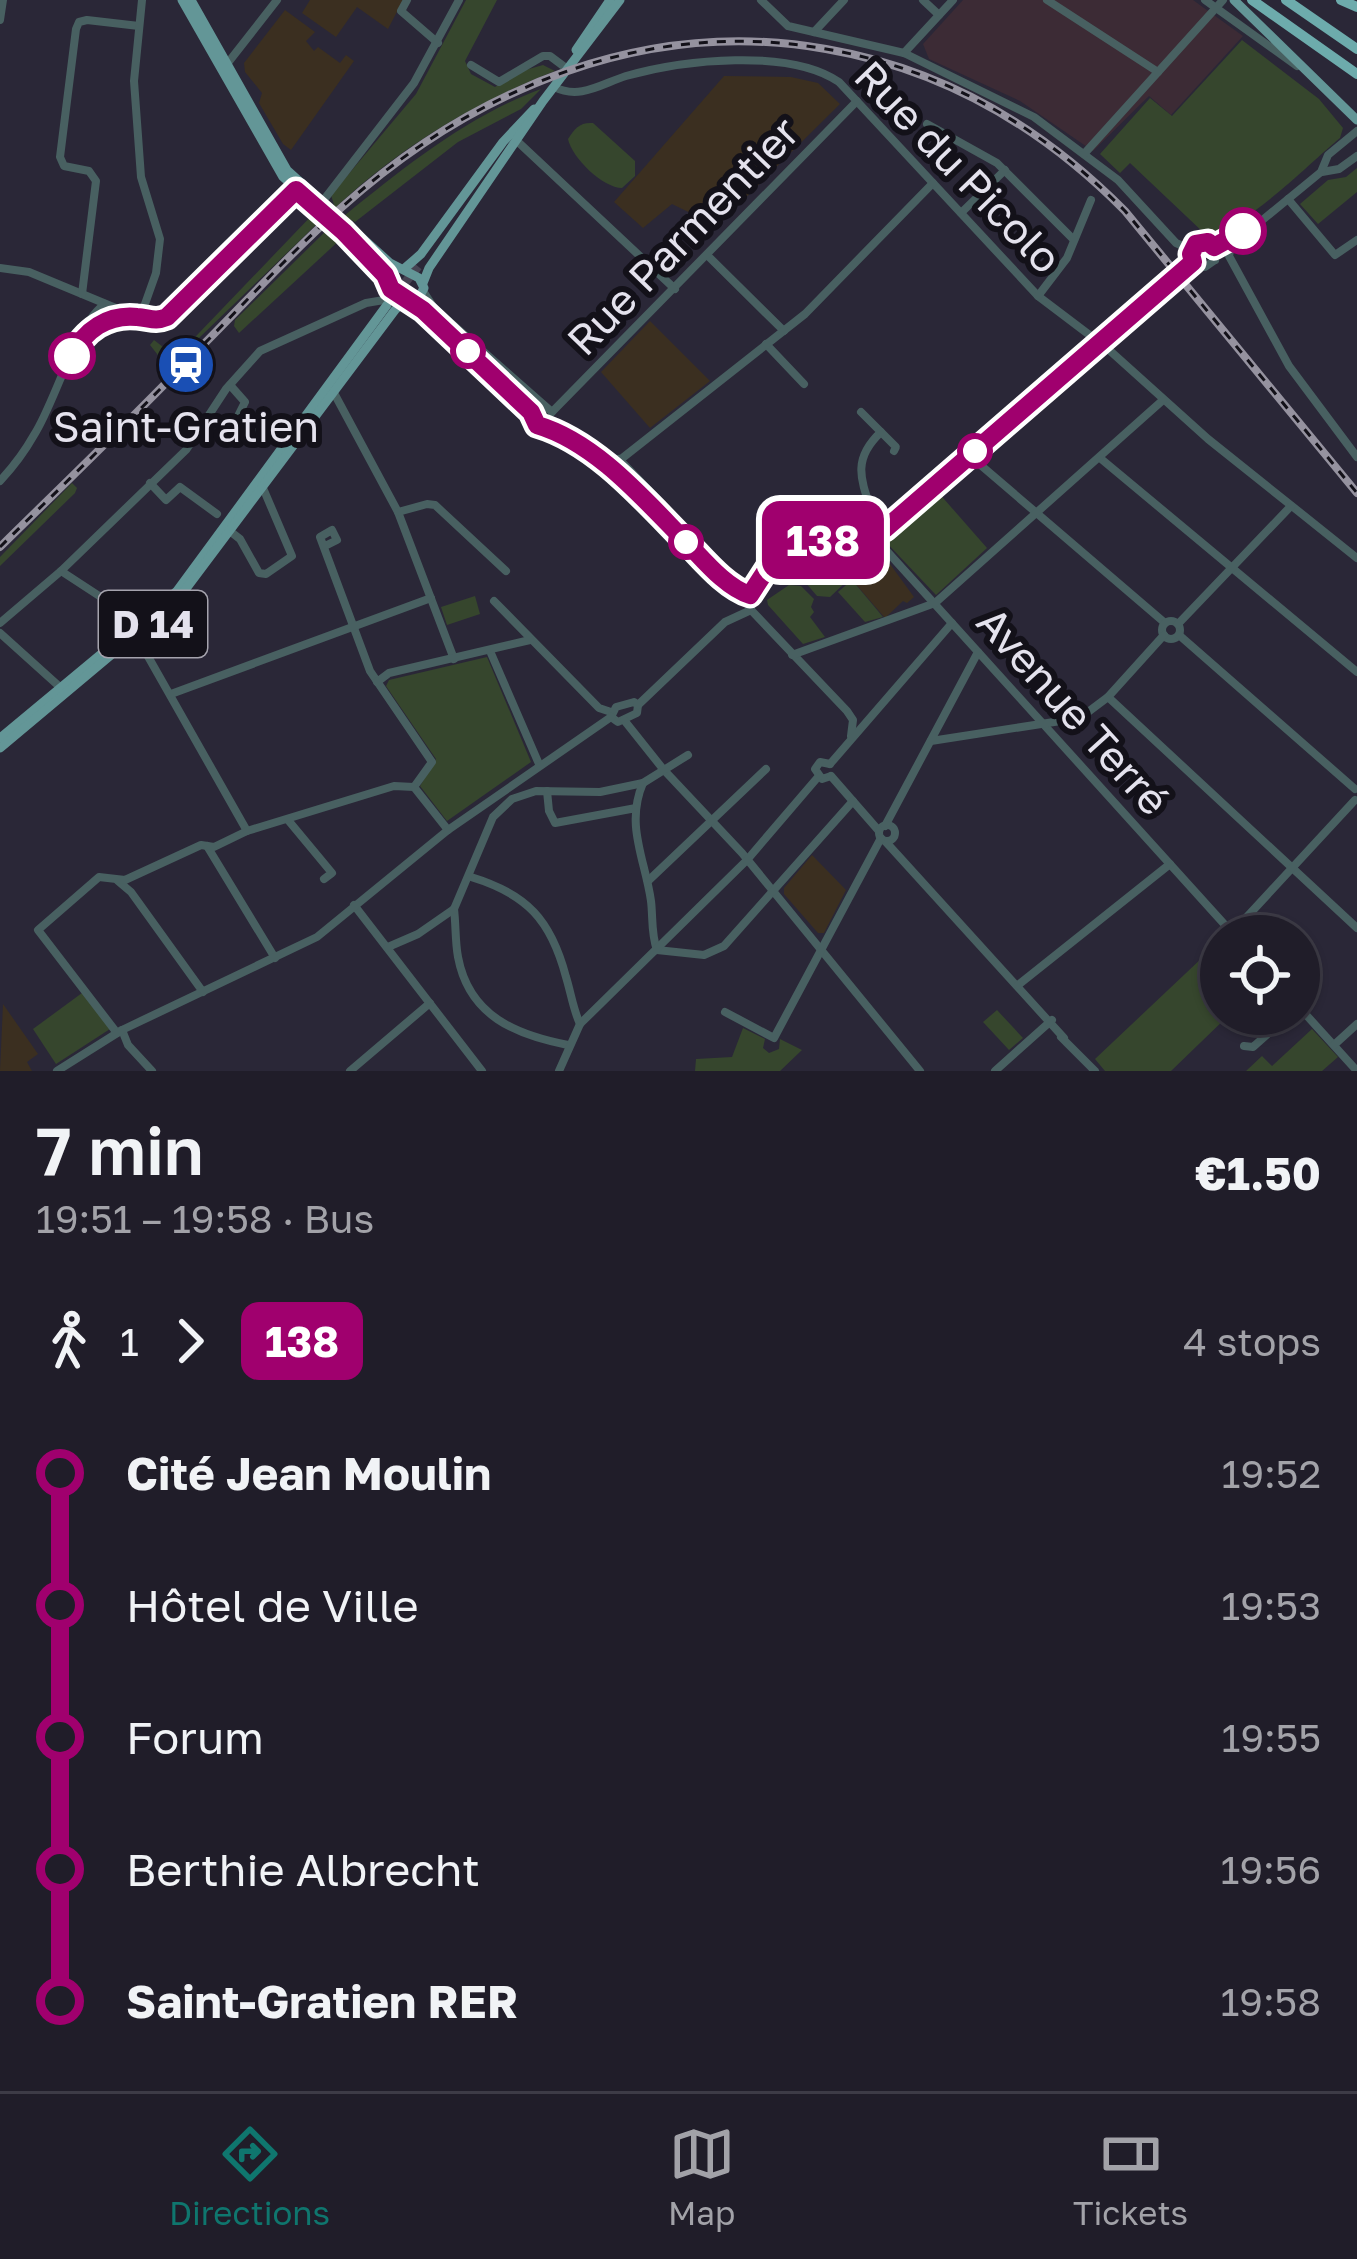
<!DOCTYPE html>
<meta charset="utf-8">
<style>
:root{--surface:#201d29;--page:#282631;--text:#f1f3f6;--muted:#a2a2a8;--line:#3d3b46;--accent:#0f766e}
body{margin:0;font-family:"Golos Text",sans-serif;background:var(--page);color:var(--text);height:100vh;display:flex;flex-direction:column;font-size:45px;white-space:nowrap}
*{box-sizing:border-box;margin:0}
p{font-size:39px;color:var(--muted)}
.icon{flex:none;width:66px;height:66px;fill:none;stroke:currentColor;stroke-width:2;stroke-linecap:round;stroke-linejoin:round}
.map{position:relative;height:1071px;overflow:hidden}
.drawer{display:flex;flex-direction:column;background:var(--surface);flex:1}
.drawer>*{flex:none}
.badge{padding:0 24px;border-radius:18px;font-size:42px;line-height:78px}
.controls{position:absolute;left:1200px;top:915px;display:grid;gap:24px}
.controls a{display:grid;place-items:center;width:120px;height:120px;border-radius:50%;background:var(--surface);box-shadow:0 3px 9px #0004,0 0 0 3px var(--line);font-size:60px}
.map>.badge{position:absolute;translate:-50% -50%;box-shadow:0 0 0 6px #fff}
.legs{display:flex;align-items:center;gap:18px;height:132px;padding:0 36px;font-size:39px}
.legs p{margin-inline-start:auto}
.summary{display:flex;align-items:center;justify-content:space-between;height:204px;padding:0 36px}
h1{font-size:66px;font-weight:600;line-height:90px}
ul{padding:0 36px;list-style:none}
li{display:flex;align-items:center;gap:42px;height:132px;font-size:45px}
li i{display:grid;place-items:center;width:18px;height:100%;margin:0 15px;background:currentColor}
li i::after{content:'';width:30px;height:30px;margin:-15px;border:9px solid;border-radius:50%;background:var(--surface)}
li p{margin-inline-start:auto}
li:first-child i{background:linear-gradient(#0000 50%,currentColor 0)}
li:last-child i{background:linear-gradient(currentColor 50%,#0000 0)}
.dock{display:flex;justify-content:space-around;align-items:center;height:168px;border-top:3px solid var(--line);background:var(--surface);font-size:33px;color:var(--muted)}
.dock a{display:grid;justify-items:center;gap:6px}
.dock .active{color:var(--accent)}
.map>svg:first-child{display:block}
</style>
<div class="map">
<svg width="1357" height="1071" viewBox="0 0 1357 1071">
<rect width="100%" height="100%" fill="#2a2737"/>
<polygon fill="#3c2b35" points="963,0 1193,0 1243,36 1171,115 1149,96 1093,151 1020,101 929,59 923,44"/>
<g fill="#3b2f20">
<polygon points="310,0 403,0 388,29 357,7 336,37 302,13"/>
<polygon points="285,10 315,32 306,41 314,51 318,47 340,63 346,55 354,61 291,150 283,144 259,103 262,93 245,72 244,63"/>
<polygon points="724,76 791,77 818,83 840,104 717,226 672,204 643,228 614,202"/>
<polygon points="650,321 710,381 650,428 601,372"/>
<polygon points="868,545 890,564 914,597 907,603 903,601 885,618 835,560"/>
<polygon points="812,855 846,890 824,933 818,933 784,894 784,888"/>
<polygon points="3,1004 38,1054 27,1062 32,1071 0,1071"/>
</g>
<g fill="#36462d">
<path d="M466,0H497L465,61L471,74L495,87L522,71L543,65L555,71C472,104 400,147 335,208L331,195L416,94Z"/>
<path d="M1242,40L1319,99L1343,128L1340,138C1307,165 1246,230 1205,234L1130,163L1120,173L1100,154L1150,98L1172,116Z"/>
<path d="M541,89L521,109L458,142L355,222L344,216C406,166 466,117 541,89Z"/>
<path d="M593,123L635,161V176L622,188C603,188 572,158 568,139C575,128 580,122 593,123Z"/>
<polygon points="1357,168 1357,192 1318,224 1300,204 1328,180 1346,177"/>
<polygon points="315,212 322,219 168,368 150,345 154,340 176,357"/>
<polygon points="331,226 342,238 239,333 234,326 235,320"/>
<polygon points="72,483 77,488 75,493 0,566 0,557"/>
<polygon points="937,491 987,548 936,595 884,540"/>
<polygon points="849,547 806,569 792,568 784,560"/>
<polygon points="834,561 849,579 830,597 817,596 805,582 808,573"/>
<polygon points="852,580 883,617 865,622 838,592"/>
<polygon points="789,585 801,586 814,599 811,607 814,612 810,617 825,637 803,644 768,605 767,600"/>
<polygon points="475,596 480,614 447,625 441,607"/>
<polygon points="487,657 531,762 447,821 420,786 436,759 386,686 389,680"/>
<polygon points="1221,940 1221,1014 1230,1014 1171,1071 1105,1071 1095,1059"/>
<polygon points="82,993 110,1029 56,1064 33,1029"/>
<polygon points="997,1010 1023,1038 1009,1050 983,1022"/>
<polygon points="743,1028 765,1039 763,1048 769,1053 779,1049 780,1039 802,1050 780,1071 695,1071 696,1059 732,1057"/>
<polygon points="1312,1029 1338,1057 1322,1071 1246,1071 1262,1056 1272,1066"/>
</g>
<g fill="none" stroke-linecap="round" stroke-linejoin="round">
<polyline stroke="#464352" stroke-width="9" stroke-dasharray="9 4.5" stroke-linecap="butt" points="387,305 420,264"/>
<g stroke="#486061" stroke-width="8">
<polyline points="407,0 401,11 438,43"/>
<polyline points="761,0 788,26 904,53 1034,117 1118,180 1176,243 1192,250"/>
<polyline points="923,0 939,15"/>
<polyline points="1047,0 1158,72"/>
<polyline points="1205,0 1297,66"/>
<polyline points="0,20 3,0"/>
<polyline points="814,32 844,0"/>
<polyline points="904,53 953,0"/>
<polyline points="227,64 277,0"/>
<polyline points="471,65 499,82 543,56 550,56 566,68"/>
<path d="M554,87C580,100 601,84 626,76C683,60 789,48 839,82L1038,296L1108,349L1208,439L1357,558"/>
<polyline points="927,124 997,163 1074,240"/>
<polyline points="517,141 675,289"/>
<polyline points="1084,154 1223,0"/>
<polyline points="1322,172 1339,169 1357,156"/>
<polyline points="1288,199 1335,255 1357,240"/>
<polyline points="319,206 414,83 459,0"/>
<polyline points="961,213 1005,170"/>
<polyline points="1233,235 1229,256 1289,366 1357,457"/>
<polyline points="1214,247 1260,222 1321,172 1328,155 1357,131"/>
<polyline points="1192,250 1200,242 1214,248 1215,260"/>
<polyline points="708,256 784,331"/>
<polyline points="1193,262 1205,267 1215,260"/>
<polyline points="0,268 29,272 135,316 161,320 285,199 300,190"/>
<polyline points="423,291 434,308 552,412"/>
<polyline points="82,294 96,181 89,171 64,166 60,157 76,29 79,22 87,20 139,26"/>
<polyline points="1038,296 1067,258 1091,200"/>
<path d="M410,301L531,412L537,425C613,448 684,540 736,598"/>
<polyline points="140,318 156,273 160,239 141,177 134,81 142,0"/>
<polyline points="86,332 103,323 133,317"/>
<polyline points="766,344 804,384"/>
<polyline points="230,385 245,402 239,414 275,440"/>
<polyline points="334,393 398,512 454,659"/>
<polyline points="552,412 857,101"/>
<path d="M861,412L881,432C850,461 862,482 874,518"/>
<polyline points="881,432 896,447 894,451"/>
<polyline points="970,456 1165,623"/>
<polyline points="1100,458 1357,672"/>
<polyline points="619,459 748,594"/>
<polyline points="611,467 805,314 933,183"/>
<path d="M0,481C13,467 25,451 34,435C55,403 76,323 105,304"/>
<polyline points="150,483 166,500 180,487 217,514"/>
<polyline points="398,512 427,504 435,505 506,571"/>
<polyline points="231,532 240,539 259,573 266,574 292,556 263,488"/>
<polyline points="862,535 875,538 1235,936"/>
<polyline points="325,546 337,540 332,530 320,537 370,671 432,762 414,787"/>
<polyline points="723,577 743,594"/>
<polyline points="750,595 780,549 885,529 1166,285"/>
<polyline points="494,601 599,708 611,712"/>
<polyline points="751,610 847,711 853,720 851,736"/>
<circle cx="1171" cy="630" r="9"/>
<polyline points="0,623 61,571"/>
<polyline points="1178,624 1291,506"/>
<polyline points="132,629 110,603 61,571 186,450 226,389 260,351 366,303 384,300"/>
<polyline points="0,633 61,688"/>
<polyline points="1179,635 1355,789"/>
<polyline points="137,637 247,831"/>
<polyline points="490,651 539,764"/>
<polyline points="792,655 935,603 1163,400"/>
<polyline points="377,682 389,673 530,640"/>
<polyline points="171,694 431,598"/>
<polyline points="1108,697 1357,928"/>
<polygon points="634,702 638,705 637,713 618,722 611,717 616,707"/>
<polyline points="638,705 725,622 751,610"/>
<polyline points="624,720 663,769 742,853 920,1071"/>
<polyline points="931,741 1080,718 1108,697 1164,635"/>
<polyline points="830,764 952,623"/>
<polyline points="830,764 820,762 815,769 822,779 831,776"/>
<polyline points="831,776 879,831"/>
<polyline points="547,791 549,811 555,823 636,808"/>
<polyline points="288,820 332,873 324,879"/>
<circle cx="887" cy="833" r="8"/>
<polyline points="885,826 978,652"/>
<polyline points="885,841 1064,1038"/>
<polyline points="207,846 275,958"/>
<path d="M471,877C527,894 551,920 566,977C571,993 573,1009 580,1024"/>
<polyline points="118,881 131,892 203,992"/>
<polyline points="648,881 766,769"/>
<polyline points="354,905 482,1071"/>
<path d="M454,909C456,925 455,941 458,957C469,1016 516,1035 568,1045"/>
<polyline points="1232,933 1355,800"/>
<polyline points="388,947 418,934 454,909 493,817 512,799 536,791 600,792 643,783"/>
<polyline points="657,950 704,955 724,946 853,801"/>
<path d="M657,950C651,934 653,917 651,901C645,859 625,825 643,783L688,755"/>
<polyline points="1018,985 1170,864"/>
<polyline points="1299,1007 1357,1071"/>
<polyline points="725,1012 774,1038 881,838"/>
<polyline points="122,1030 128,1045 152,1071"/>
<polyline points="117,1033 38,930 99,877 125,880 201,845 214,847 247,831 394,786 414,787 448,830"/>
<polyline points="1061,1037 1095,1071"/>
<polyline points="1334,1045 1357,1024"/>
<polyline points="1244,1046 1253,1047 1290,1014"/>
<polyline points="57,1071 122,1030 317,937 448,830 611,717"/>
<polyline points="350,1071 430,1003"/>
<polyline points="559,1071 580,1024 747,860 818,777"/>
<polyline points="995,1071 1052,1020"/>
</g>
<g stroke="#639697" stroke-width="9">
<polyline points="182,0 283,177 344,231 385,275 391,289 406,300 418,299 424,288 419,278 390,263 287,170 191,0"/>
<polyline points="1234,0 1357,120"/>
<polyline points="576,50 610,0"/>
<polyline points="405,268 421,254 503,142 534,109"/>
<polyline points="423,283 429,268 543,101 620,0"/>
<polyline points="0,738 177,591 387,305"/>
<polyline points="0,748 179,598 395,310 406,300"/>
</g>
<g stroke="#6dabac" stroke-width="10">
<polyline points="1252,0 1357,74"/>
<polyline points="1286,0 1357,49"/>
<polyline points="1341,0 1357,7"/>
</g>
<g stroke="#95929f" stroke-width="8">
<path id="rail" d="M0,547C67,481 135,416 200,348C247,301 292,251 342,207C475,88 646,17 826,49C943,69 1042,127 1125,211L1357,493"/>
</g>
<use href="#rail" stroke="#131119" stroke-width="3" stroke-dasharray="9" stroke-linecap="butt"/>
<polyline stroke="#486061" stroke-width="8" points="1166,285 1189,266"/>
</g>
<g fill="none" stroke-linecap="round" stroke-linejoin="round">
<g stroke="#fff" stroke-width="27">
<path id="line-1" d="M72,356C84,330 108,314 137,317C150,318 155,322 167,317L296,190L344,232L385,275L391,289L423,310L531,412L537,425C598,443 647,503 692,548C708,565 728,588 750,595L780,549L885,529L1193,262L1191,254L1196,244L1208,242L1214,247L1243,231"/>
</g>
<use href="#line-1" stroke="#a0006e" stroke-width="18"/>
</g>
<defs>
<g id="station-disc" transform="scale(3)"><circle r="9.5" fill="#1a4fb4" stroke="#131119"/><path d="M-3-6H3Q5-6 5-4V2Q5 4 3 4L4.5 6H3L1.5 4h-3L-3 6H-4.5L-3 4Q-5 4-5 2V-4Q-5-6-3-6ZM-3.5-4v3h7v-3ZM-3.5 1v1.5H-2V1ZM2 1v1.5H3.5V1Z" fill="#fff"/></g>
</defs>
<g fill-rule="evenodd">
<use href="#station-disc" x="186" y="365"/>
</g>
<g fill="#fff" stroke="#a0006e" stroke-width="6">
<circle cx="1243" cy="231" r="21"/>
<circle cx="468" cy="351" r="15"/>
<circle cx="72" cy="356" r="21"/>
<circle cx="975" cy="451" r="15"/>
<circle cx="686" cy="542" r="15"/>
</g>
<g text-anchor="middle" stroke-width="12" stroke-linejoin="round" paint-order="stroke">
<rect fill="#131119" stroke="#a5a3ad" stroke-width="3" x="99" y="591" width="108" height="66" rx="9"/>
<g font-size="39" font-weight="bold" fill="#e4e2ed">
<text x="153" y="638">D 14</text>
</g>
<g font-size="42" fill="#e4e2ed" stroke="#131119">
<text transform="translate(958 167) rotate(46)" y="15">Rue du Picolo</text>
<text transform="translate(683 236) rotate(-46)" y="15">Rue Parmentier</text>
<text transform="translate(1073 711) rotate(48)" y="15">Avenue Terré</text>
</g>
<g font-size="42" fill="#e4e2ed" stroke="#131119">
<text x="186" y="442">Saint-Gratien</text>
</g>
</g>
</svg>
<div class="controls">
<a><svg class="icon" aria-label="locate" viewBox="0 0 24 24"><circle cx="12" cy="12" r="6"/><path d="M12 2v4M12 18v4M2 12h4M18 12h4"/></svg></a>
</div>
<b class="badge" style="left:823px;top:540px;background:#a0006e;color:#fff">138</b>
</div>
<section class="drawer">
<div class="summary"><div><h1>7 min</h1><p>19:51 – 19:58 · Bus</p></div><b>€1.50</b></div>
<div class="legs"><svg class="icon" aria-label="walk" viewBox="0 0 24 24"><circle cx="13" cy="4" r="2"/><path d="M13 8l-2 6 4 7M11 14l-3 7M7 12l3-4h3l4 4"/></svg>1<svg class="icon" aria-label="forward" viewBox="0 0 24 24"><path d="M9 5l7 7-7 7"/></svg><b class="badge" style="background:#a0006e;color:#fff">138</b><p>4 stops</p></div>
<ul>
<li><i style="color:#a0006e"></i><b>Cité Jean Moulin</b><p>19:52</p></li>
<li><i style="color:#a0006e"></i><span>Hôtel de Ville</span><p>19:53</p></li>
<li><i style="color:#a0006e"></i><span>Forum</span><p>19:55</p></li>
<li><i style="color:#a0006e"></i><span>Berthie Albrecht</span><p>19:56</p></li>
<li><i style="color:#a0006e"></i><b>Saint-Gratien RER</b><p>19:58</p></li>
</ul>
</section>
<nav class="dock">
<a class="active"><svg class="icon" aria-label="directions" viewBox="0 0 24 24"><path d="M12 3l9 9-9 9-9-9zM9 14v-3h6M13 9l2 2-2 2"/></svg>Directions</a>
<a><svg class="icon" aria-label="map" viewBox="0 0 24 24"><path d="M3 6l6-2 6 2 6-2v14l-6 2-6-2-6 2zM9 4v14M15 6v14"/></svg>Map</a>
<a><svg class="icon" aria-label="tickets" viewBox="0 0 24 24"><path d="M3 7h18v10H3zM15 7v10"/></svg>Tickets</a>
</nav>
